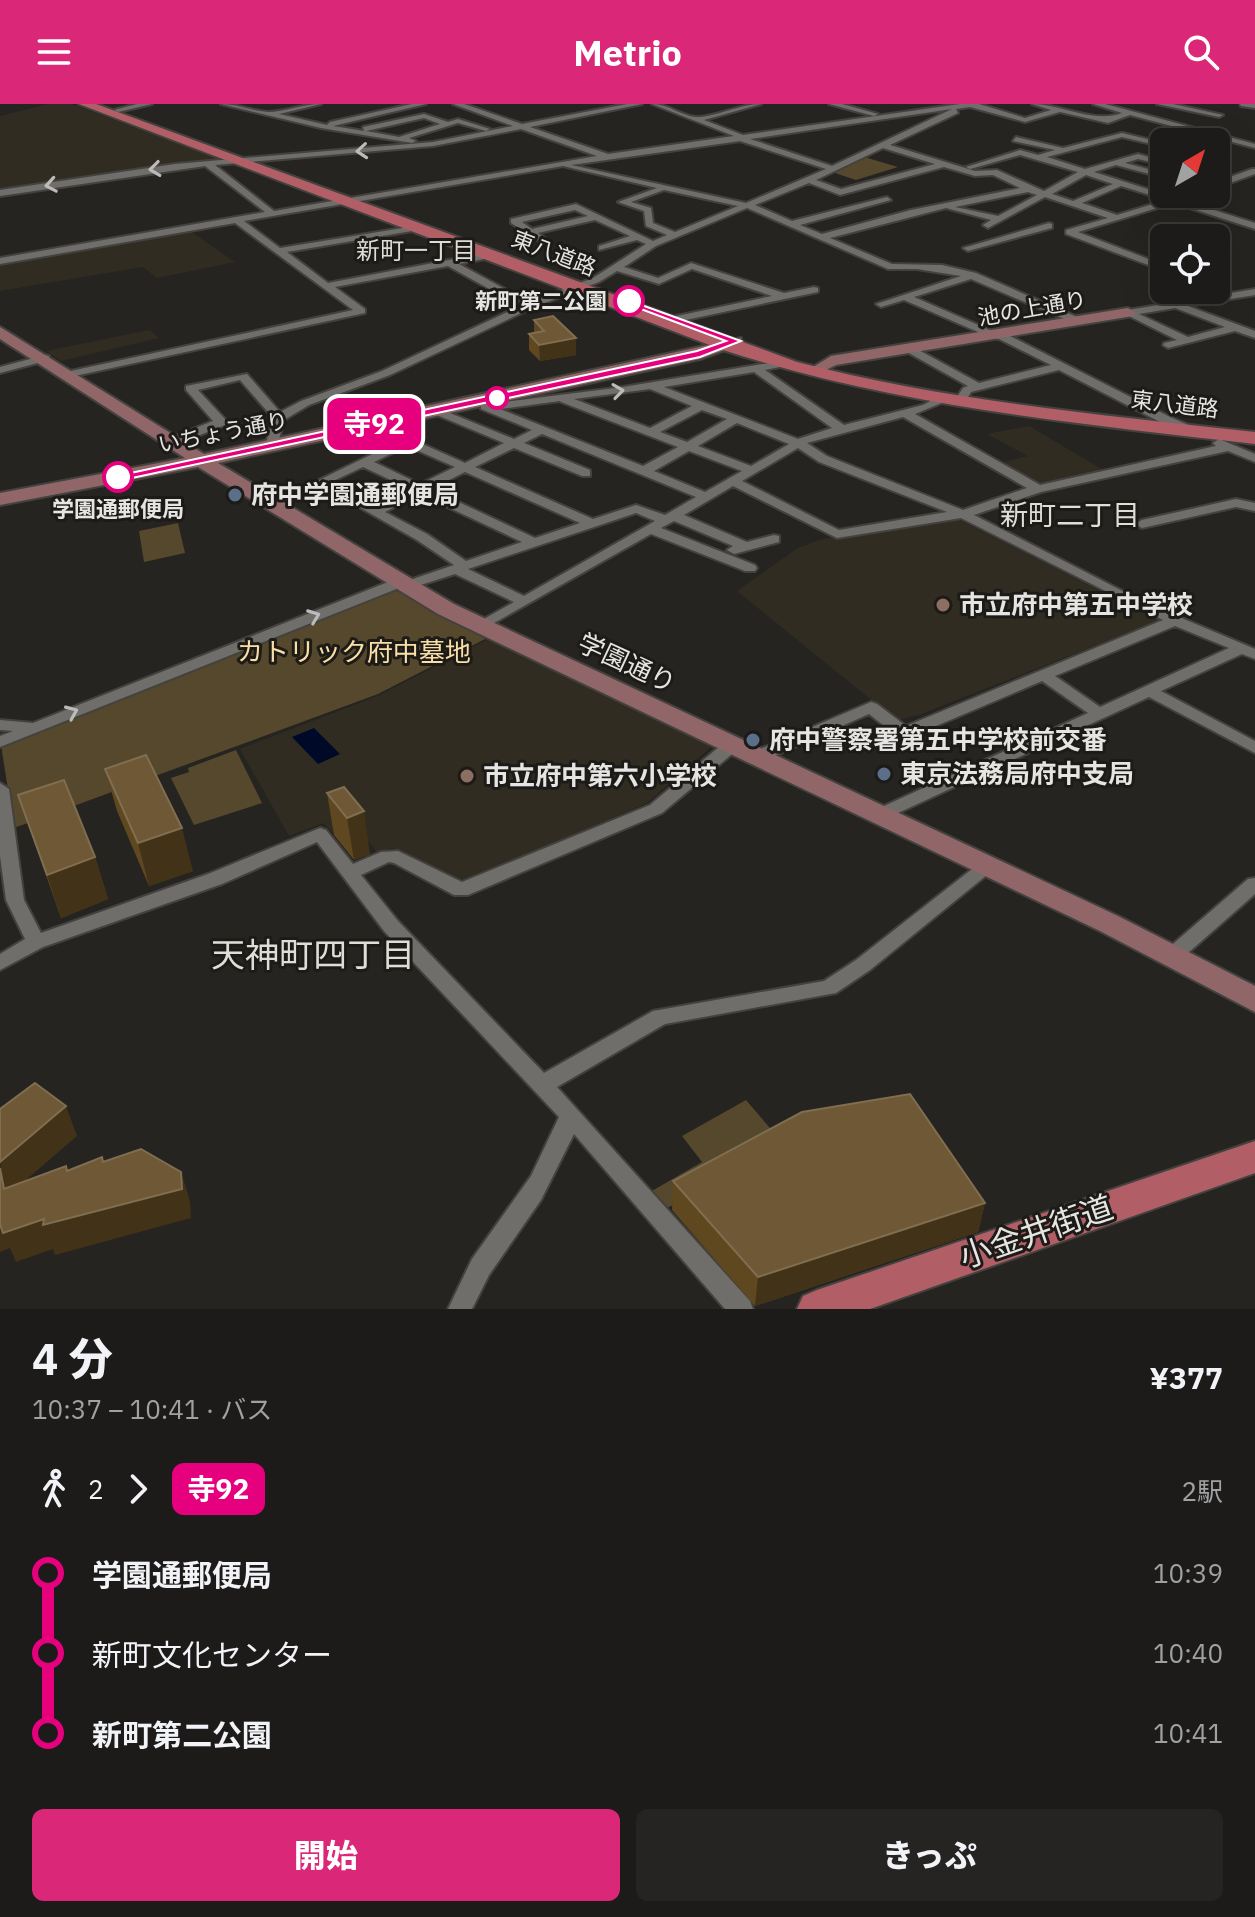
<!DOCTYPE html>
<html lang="ja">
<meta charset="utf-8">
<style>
:root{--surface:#1c1b19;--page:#252422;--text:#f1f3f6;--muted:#a0a1a2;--line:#3a3938;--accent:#db2777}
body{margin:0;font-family:"IBM Plex Sans","Noto Sans JP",sans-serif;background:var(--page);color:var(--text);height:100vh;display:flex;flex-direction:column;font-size:30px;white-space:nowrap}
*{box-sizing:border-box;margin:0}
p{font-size:26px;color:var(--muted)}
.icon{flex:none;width:44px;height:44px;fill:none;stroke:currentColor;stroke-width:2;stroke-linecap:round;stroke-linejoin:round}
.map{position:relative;height:1205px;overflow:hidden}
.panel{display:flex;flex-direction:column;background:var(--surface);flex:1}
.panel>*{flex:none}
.badge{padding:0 16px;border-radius:12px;font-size:28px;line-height:52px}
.needle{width:52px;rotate:39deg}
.controls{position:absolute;left:1150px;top:24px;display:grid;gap:16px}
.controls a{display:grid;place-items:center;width:80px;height:80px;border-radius:12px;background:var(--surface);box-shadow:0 8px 32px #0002,0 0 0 2px var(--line);font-size:40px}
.map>.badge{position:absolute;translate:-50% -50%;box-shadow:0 0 0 4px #fff}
.legs{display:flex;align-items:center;gap:12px;height:88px;padding:0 32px;font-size:26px}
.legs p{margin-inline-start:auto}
.summary{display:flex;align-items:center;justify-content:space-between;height:136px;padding:0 32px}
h1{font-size:44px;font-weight:800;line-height:60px}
.cta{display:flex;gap:16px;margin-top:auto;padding:16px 32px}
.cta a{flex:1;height:92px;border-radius:12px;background:var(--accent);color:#fff;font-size:32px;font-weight:800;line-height:92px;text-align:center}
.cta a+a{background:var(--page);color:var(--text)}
ul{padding:0 32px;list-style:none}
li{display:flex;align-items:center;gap:28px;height:80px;font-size:30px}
li i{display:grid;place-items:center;width:12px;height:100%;margin:0 10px;background:currentColor}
li i::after{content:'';width:20px;height:20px;margin:-10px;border:6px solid;border-radius:50%;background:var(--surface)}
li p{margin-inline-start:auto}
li:first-child i{background:linear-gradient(#0000 50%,currentColor 0)}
li:last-child i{background:linear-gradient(currentColor 50%,#0000 0)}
header{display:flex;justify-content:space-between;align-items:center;height:104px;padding:0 32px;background:var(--accent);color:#fff;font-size:36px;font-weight:800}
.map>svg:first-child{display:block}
</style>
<header><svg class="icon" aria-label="menu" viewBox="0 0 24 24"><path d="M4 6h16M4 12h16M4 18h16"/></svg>Metrio<svg class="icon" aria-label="search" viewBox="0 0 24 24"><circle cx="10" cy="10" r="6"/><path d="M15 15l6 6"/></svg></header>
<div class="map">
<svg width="1255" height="1205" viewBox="0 0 1255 1205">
<rect width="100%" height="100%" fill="#262421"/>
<g fill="#302c22">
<polygon points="48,0 71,0 223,56 128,66 0,87 0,12"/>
<polygon points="187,125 235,158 157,174 143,163 0,187 0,159"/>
<polygon points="149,226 159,234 61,257 46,247"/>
<polygon points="1029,322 1105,367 1033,381 997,360 1028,352 987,330"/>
<polygon points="951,412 1100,487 1163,515 919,611 896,616 737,487 798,444 819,436"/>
<polygon points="490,534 712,642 647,699 467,778 393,744 377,748 354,720 332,728 323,719 289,732 240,645 380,591"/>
</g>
<g fill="#55482d">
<polygon points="864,53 898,63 856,76 832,68"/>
<polygon points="178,419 185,449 144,458 139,427"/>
<polygon points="387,482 489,533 378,590 14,724 1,641"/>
<polygon points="236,646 262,699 194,721 171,674 189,668 188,664"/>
<polygon points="746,996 782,1038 664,1106 650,1088 702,1058 682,1032"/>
</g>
<polygon fill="#010929" points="314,624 340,650 318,660 292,633"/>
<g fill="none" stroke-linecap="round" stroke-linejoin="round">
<g stroke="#43423e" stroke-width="4">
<g id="street">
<polygon points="137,0 152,0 118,8 114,6"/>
<path d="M221,0C238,0 252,7 268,8C284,8 303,0 321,0L279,10L327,21L330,18L412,0H426L333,22L364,27L363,23L424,10L448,18L458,15L490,25L486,27L458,19L409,34L416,37L412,39L321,24ZM424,14L440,20L399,33L366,27Z"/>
<path d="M453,0H464L522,20L627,0H642L530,23L608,50L734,32L652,0C669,0 681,12 696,13C713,14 740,0 761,0L704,16L743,31L960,0H979L1025,14L1051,6L1032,0C1062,0 1094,20 1122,9L1093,0H1105L1255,40V44L1130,11L1108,19L1060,8L1025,18L970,3L956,5L958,9L890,41L975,67L997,66L1044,87L1078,68L1020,51L970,65L966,63L1020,46L1038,51L1055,46L1013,37L1016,33L1063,44L1122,29L1164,39V43L1122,33L1047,53L1085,65L1138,50L1164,57V61L1138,55L1125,59L1164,69V74L1116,61L1094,68L1255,119V125L1174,99L1078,128L1164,161V167L1066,130V126L1108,114L1045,93L988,124L983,121L991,116L946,104L830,134L892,160L942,161L976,169L1084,216V220H1076L971,175L914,193L999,230H1006L1170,313L1198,325L1192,329L1162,319L1059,266L971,288L967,295H959L957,293L963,284L968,282L907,248V244H915L979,279L1051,261L999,235L992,234L904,196L881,203L876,200L961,172L917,165H888L747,104L656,142L624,163L658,174L691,159L784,189L814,183L818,184V188L676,218L672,217V213L772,192L692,165L659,180L617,167L599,178L532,204L390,271L309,301L284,316L277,343L271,347L265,343L273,314L240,276L198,286L225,315V321L175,341H167V335L213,317L186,286V282L247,270L280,308L301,297L382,267L520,202L448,162L335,183L365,205V209L70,273L64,270L66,268L353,206L235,119L0,160V154L265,108L205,62L0,92V86L175,60L433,38L513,22ZM952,5L832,62L750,35ZM521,25L597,52L274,107L215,61L433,42ZM740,37L826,65L746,99L571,61ZM883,44L935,60L841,85L816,76ZM563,62L657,84L618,98L644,107L646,122L667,131L653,137L576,100L511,115V119L541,138L546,135L538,129L595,116L630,132L599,142V146L637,136L646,140L593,174L529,198L459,160L494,153V149L491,148L328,179L287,148L418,126L423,123L421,121L280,144L244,117ZM944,63L975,72L993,71L1020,84L911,106L822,130L800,121L891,96L887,93L792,117L755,101L809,79L840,91ZM1086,71L1113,80L1073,97L1052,90ZM1121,82L1166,96L1117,111L1082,99ZM664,86L738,102L675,128L653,119L651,104L631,98ZM1028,88L1037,91L998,112L955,103ZM575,106L588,112L532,125L522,118Z"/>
<polygon points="829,0 842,0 878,10 874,12"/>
<polygon points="1157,0 1173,0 1223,11 1219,13"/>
<polygon points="1240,0 1255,0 1255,4 1241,2"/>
<polygon points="1252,65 1255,65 1255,70 1216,84 1216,78"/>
<polygon points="1049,119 1052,120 1052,124 968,147 963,144"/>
<path d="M1255,185V191L1188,202L1255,227V234L1235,227L1168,244L1163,241L1164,239L1177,236L1123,209L1128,206ZM1175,204L1225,223L1188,233L1139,210Z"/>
<polygon points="45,251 49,252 49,256 0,269 0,263"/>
<path d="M781,257L787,260L785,262L765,266L844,321L923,301L936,294H944V298L915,310L1040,381L1216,342L1213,339L1219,335L1255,350V358L1228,347L1041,388L974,411L1146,499L1255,545V555L1242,550L1161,587L1255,637V649L1149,593L885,715H873L870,711L873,707L1088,609L1042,577L910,633H898L869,610L763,657H751L749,653L751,649L871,598L877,600L906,622L1163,516L961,414L837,434L733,382L684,411L747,438L774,431L779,432V438L734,450L727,446L733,442L674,417L661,424L755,461L757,464L755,467H745L651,430L480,527L473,523L475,520L514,498L455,470L405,486L399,484L0,643V632L13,627L0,626V616L33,619L393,476L404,478L454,461L417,436L315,378L397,338L365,324V318H373L465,359L504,339L432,309V305H440L514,335L532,326L481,305V301L623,283ZM754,268L832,324L798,335L664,283ZM650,285L692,302L650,324L574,295ZM560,297L561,298L678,343L643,362L500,305ZM702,306L727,315L687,338L660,328ZM903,313L1027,384L963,406L827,352L807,339ZM737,319L789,340L751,362L698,342ZM542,330L696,393L665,411L636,401L593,415L475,363L514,344L582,372H590V366L524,339ZM407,342L455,363L420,380L374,358ZM798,344L819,358L947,408L839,426L742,377ZM689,347L742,367L705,388L654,367ZM363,363L410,385L375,402L331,378ZM465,368L580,419L535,434L431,385ZM420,390L522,438L466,457L427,430L385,408ZM636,409L655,417L524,492L468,465ZM1175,522L1229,544L1100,603L1055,572Z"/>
<polygon points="1236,395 1255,399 1255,407 1236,403 1142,424 1135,420 1142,416"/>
<polygon points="732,636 738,637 740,641 738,645 662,709 468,791 454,791 394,759 389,758 361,771 398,817 544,969 653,907 824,877 856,856 981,758 993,758 996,762 993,766 870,866 836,889 665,920 557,983 750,1197 753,1205 725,1205 574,1030 541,1096 489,1171 472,1205 448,1205 472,1155 531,1072 559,1013 384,827 317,738 222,780 43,843 0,866 0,850 25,835 6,796 0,752 0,679 9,685 24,796 41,829 208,770 320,724 326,726 353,760 381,748 398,747 462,778 650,701 726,637"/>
<polygon points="1255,774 1255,790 1180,856 1173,858 1166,856 1163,851 1166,846 1248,775"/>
</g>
</g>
<g stroke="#43423e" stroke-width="4">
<g id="secondary">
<polygon points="1128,204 1136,209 1133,212 836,261 818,270 810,265 831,252"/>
<polygon points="0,223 204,350 741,234 741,240 700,255 218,359 454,500 1120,813 1255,882 1255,908 1100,827 438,510 198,363 0,401 0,389 185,354 0,235"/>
</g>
</g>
<g stroke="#43423e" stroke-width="4">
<g id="primary">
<path d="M79,0H96L797,258C947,297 1101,311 1255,328V340C1073,319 894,302 720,245Z"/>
<polygon points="1255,1037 1255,1069 870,1205 797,1205 803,1192 817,1186"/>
</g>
</g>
<use href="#street" fill="#706e6a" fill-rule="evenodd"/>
<use href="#secondary" fill="#906668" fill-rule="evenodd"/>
<use href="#primary" fill="#b15e66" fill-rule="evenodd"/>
</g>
<g fill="#5f4720">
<polygon points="534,216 576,234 576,251 540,257 529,246 529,230 534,229"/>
<polygon points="105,665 193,767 149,782 117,707"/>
<polygon points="344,683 370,750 354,756 334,731 327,689"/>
<polygon points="18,691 95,753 108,795 61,814"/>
<polygon points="673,1077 985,1099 978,1128 755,1202 672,1106"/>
</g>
<g fill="#423217">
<polygon points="576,234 576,251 540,257 539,241"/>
<polygon points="364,707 370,750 354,756 347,714"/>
<polygon points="182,724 193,767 149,782 138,739"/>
<polygon points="95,753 108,795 61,814 47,771"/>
<polygon points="66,1002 77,1032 12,1088 4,1085 0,1058"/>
<polygon points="181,1068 190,1097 191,1114 55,1151 53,1145 16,1158 10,1144 0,1148 0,1120"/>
<polygon points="985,1099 978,1128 755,1202 758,1173"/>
</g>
<g fill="#6e5835" stroke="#806e50" stroke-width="2">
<polygon points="553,212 576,234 539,241 529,230 544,227 534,216"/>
<polygon points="146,651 182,724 138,739 105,665"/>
<polygon points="64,676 95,753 47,771 18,691"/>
<polygon points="344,683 364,707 347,714 327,689"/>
<polygon points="35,979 66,1002 0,1058 0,1005"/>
<polygon points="910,990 985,1099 758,1173 673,1077 802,1008"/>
<polygon points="141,1045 181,1068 182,1085 43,1121 44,1115 3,1129 0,1120 0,1064 4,1085 66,1062 67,1067 102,1053 103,1058"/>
</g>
<defs><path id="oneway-chevron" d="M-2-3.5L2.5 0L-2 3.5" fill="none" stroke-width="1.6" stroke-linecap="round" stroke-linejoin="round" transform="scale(2)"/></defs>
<g stroke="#bdbbb9">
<use href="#oneway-chevron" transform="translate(362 47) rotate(175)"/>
<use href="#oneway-chevron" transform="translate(155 65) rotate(173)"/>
<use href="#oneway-chevron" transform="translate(51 81) rotate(170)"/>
<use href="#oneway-chevron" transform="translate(618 287) rotate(-8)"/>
<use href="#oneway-chevron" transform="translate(314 512) rotate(-21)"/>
<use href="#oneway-chevron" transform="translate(72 608) rotate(-23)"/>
</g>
<polygon fill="#e6007e" stroke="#fff" stroke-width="2" points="625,195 741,237 700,253 118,377 112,373 697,247 726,237 625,199"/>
<g fill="#fff" stroke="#e6007e" stroke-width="4">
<circle cx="629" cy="197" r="14"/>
<circle cx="497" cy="294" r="10"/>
<circle cx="118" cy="373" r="14"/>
</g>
<g fill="#5c6f8a" stroke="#1d1b17" stroke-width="3">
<circle cx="235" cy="391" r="8"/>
<circle cx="753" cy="636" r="8"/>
<circle cx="884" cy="670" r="8"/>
</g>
<g fill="#8d6e63" stroke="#1d1b17" stroke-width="3">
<circle cx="943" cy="501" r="8"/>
<circle cx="467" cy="672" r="8"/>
</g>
<g text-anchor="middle" stroke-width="6" stroke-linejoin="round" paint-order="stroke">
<g font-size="22" fill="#e6e5e3" stroke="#1d1b17">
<text transform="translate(554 149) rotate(21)" y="8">東八道路</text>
<text transform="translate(1032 204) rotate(-10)" y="8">池の上通り</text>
<text transform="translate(1175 300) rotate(7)" y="8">東八道路</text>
<text transform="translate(223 328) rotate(-11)" y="8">いちょう通り</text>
</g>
<g font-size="22" font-weight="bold" fill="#e6e5e3" stroke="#1d1b17" text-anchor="end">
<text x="607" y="205">新町第二公園</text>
<text x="118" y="413" text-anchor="middle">学園通郵便局</text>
</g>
<g font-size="24" fill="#dfddd8" stroke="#1d1b17">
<text x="416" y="155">新町一丁目</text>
</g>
<g font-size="26" font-weight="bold" fill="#e6e5e3" stroke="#1d1b17" text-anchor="start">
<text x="251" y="400">府中学園通郵便局</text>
<text x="959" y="510">市立府中第五中学校</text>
<text x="769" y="645">府中警察署第五中学校前交番</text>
<text x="900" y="679">東京法務局府中支局</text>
<text x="483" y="681">市立府中第六小学校</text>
</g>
<g font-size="26" fill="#f9dfa7" stroke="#1d1b17">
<text x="354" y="557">カトリック府中墓地</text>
</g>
<g font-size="26" fill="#e6e5e3" stroke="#1d1b17">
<text transform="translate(627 559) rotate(25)" y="9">学園通り</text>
</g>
<g font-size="28" fill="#dfddd8" stroke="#1d1b17">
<text x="1070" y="421">新町二丁目</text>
</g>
<g font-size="32" fill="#e6e5e3" stroke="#1d1b17">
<text transform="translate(1036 1128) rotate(-19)" y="11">小金井街道</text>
</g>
<g font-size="34" fill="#dfddd8" stroke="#1d1b17">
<text x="313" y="863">天神町四丁目</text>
</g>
</g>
</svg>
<div class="controls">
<a><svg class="needle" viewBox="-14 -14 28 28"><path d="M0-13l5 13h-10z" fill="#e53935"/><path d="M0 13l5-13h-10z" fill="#a0a1a2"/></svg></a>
<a><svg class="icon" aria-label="locate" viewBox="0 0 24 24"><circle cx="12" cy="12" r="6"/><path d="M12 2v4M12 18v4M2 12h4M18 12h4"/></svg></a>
</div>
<b class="badge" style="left:374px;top:320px;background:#e6007e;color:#fff">寺92</b>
</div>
<section class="panel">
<div class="summary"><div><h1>4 分</h1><p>10:37 – 10:41 · バス</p></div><b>¥377</b></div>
<div class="legs"><svg class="icon" aria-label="walk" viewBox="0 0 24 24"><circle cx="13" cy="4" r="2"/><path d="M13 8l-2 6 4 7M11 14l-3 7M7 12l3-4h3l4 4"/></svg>2<svg class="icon" aria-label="forward" viewBox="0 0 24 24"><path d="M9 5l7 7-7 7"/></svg><b class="badge" style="background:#e6007e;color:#fff">寺92</b><p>2駅</p></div>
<ul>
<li><i style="color:#e6007e"></i><b>学園通郵便局</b><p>10:39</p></li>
<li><i style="color:#e6007e"></i><span>新町文化センター</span><p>10:40</p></li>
<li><i style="color:#e6007e"></i><b>新町第二公園</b><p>10:41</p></li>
</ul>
<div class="cta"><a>開始</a><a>きっぷ</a></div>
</section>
